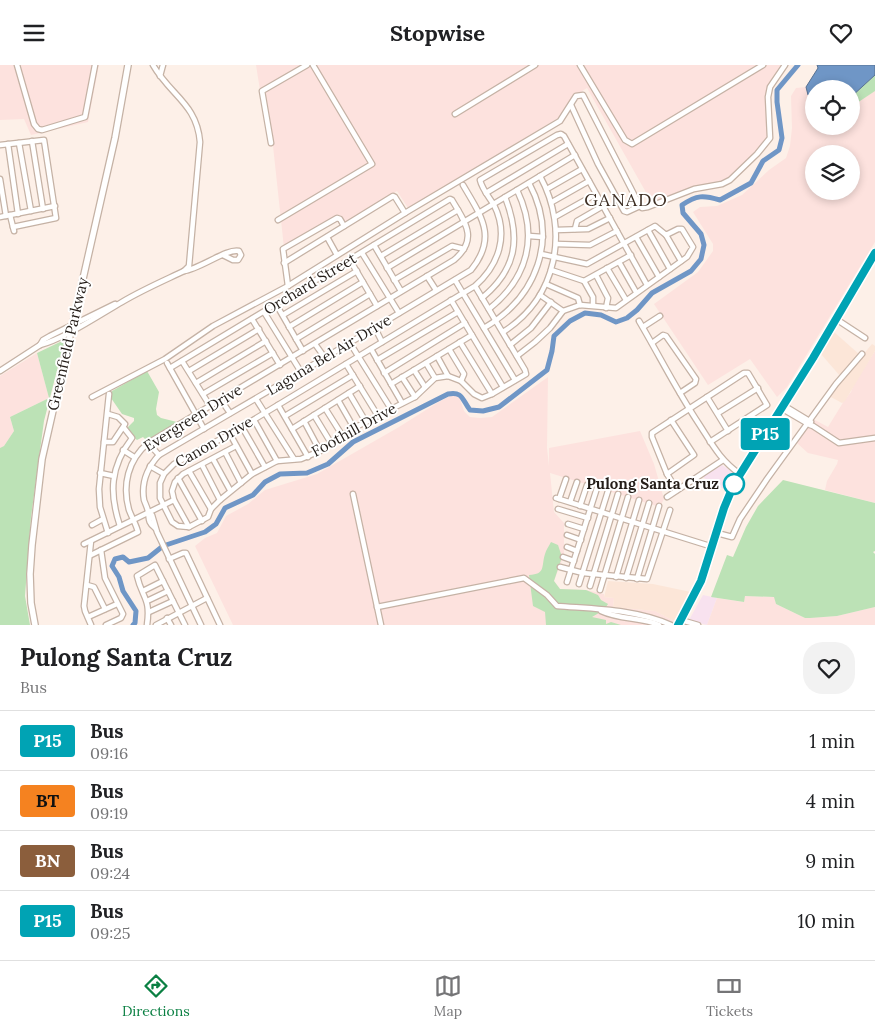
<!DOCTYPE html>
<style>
:root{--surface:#fff;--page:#f2f2f2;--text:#202124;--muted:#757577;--line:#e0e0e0;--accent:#0b8043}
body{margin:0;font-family:Lora,serif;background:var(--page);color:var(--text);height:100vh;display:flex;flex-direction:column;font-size:19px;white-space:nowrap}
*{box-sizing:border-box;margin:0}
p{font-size:16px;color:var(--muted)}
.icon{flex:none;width:28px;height:28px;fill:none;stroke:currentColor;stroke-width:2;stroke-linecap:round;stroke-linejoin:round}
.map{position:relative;height:560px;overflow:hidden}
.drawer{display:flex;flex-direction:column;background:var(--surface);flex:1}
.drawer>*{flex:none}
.badge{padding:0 10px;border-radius:4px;font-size:18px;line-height:32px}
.controls{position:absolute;left:805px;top:15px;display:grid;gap:10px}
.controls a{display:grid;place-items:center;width:55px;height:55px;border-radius:50%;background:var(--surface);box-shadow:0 2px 8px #0003;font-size:25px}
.map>.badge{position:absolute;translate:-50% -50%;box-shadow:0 0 0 2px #fff}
.round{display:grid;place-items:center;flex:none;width:52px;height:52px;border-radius:20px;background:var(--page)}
.summary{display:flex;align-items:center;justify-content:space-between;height:85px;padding:0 20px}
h1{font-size:24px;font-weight:700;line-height:38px}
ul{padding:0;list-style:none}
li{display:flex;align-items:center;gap:15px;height:60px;padding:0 20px;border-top:1px solid var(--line)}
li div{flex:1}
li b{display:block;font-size:19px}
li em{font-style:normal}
li .badge{min-width:55px;font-weight:700;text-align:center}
header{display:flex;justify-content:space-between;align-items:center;height:65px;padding:0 20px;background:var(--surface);font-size:22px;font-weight:700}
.tabs{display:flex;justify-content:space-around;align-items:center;height:70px;border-top:1px solid var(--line);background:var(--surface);font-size:14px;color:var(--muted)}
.tabs a{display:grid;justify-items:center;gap:2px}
.tabs .selected{color:var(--accent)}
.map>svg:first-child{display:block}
</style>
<header><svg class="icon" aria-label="menu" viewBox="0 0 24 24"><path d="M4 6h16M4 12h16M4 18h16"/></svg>Stopwise<svg class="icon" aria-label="heart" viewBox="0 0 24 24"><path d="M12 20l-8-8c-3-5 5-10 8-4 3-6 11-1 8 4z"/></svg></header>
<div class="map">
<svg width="875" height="560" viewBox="0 0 875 560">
<rect width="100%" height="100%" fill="#fdf0e8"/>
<g fill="#f8e2ef">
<polygon points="722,400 735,409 727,425 713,419 703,412"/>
<polygon points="703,530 717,533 707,560 689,555"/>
</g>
<g fill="#fde2de" fill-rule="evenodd">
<polygon points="0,0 99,0 88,57 31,70 24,54 0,55"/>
<polygon points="256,0 784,0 769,23 766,42 769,57 769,72 729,114 716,119 652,138 587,23 571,33 560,52 408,143 397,126 345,158 340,150 284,183 273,81 269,82"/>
<path d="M817,0H875V177L787,322L777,332L750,294L708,320L654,239L698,207L713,186V179L693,147L700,142L717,141L742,130L769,105L786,93L790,81L792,63L791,31L796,23L806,22L818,3ZM814,24H851V61H814ZM814,89H851V126H814Z"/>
<polygon points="875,286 875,438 825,425 827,416 837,399 838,395 808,388 797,378 813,354 828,362 844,336 851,327 854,319"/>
<polygon points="37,288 49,333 10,352 14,366 4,381 0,383 0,311"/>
<polygon points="548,312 547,383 549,401 549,383 640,366 654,399 664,434 660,442 550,408 554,447 564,458 564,490 554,516 560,524 586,525 604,529 604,532 614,533 613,542 655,546 676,557 674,560 233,560 195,481 205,473 217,468 226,451 248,439 265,425 317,409 399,362 437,338 450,331 459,331 464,346 470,352 480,353 492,352"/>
<polygon points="745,531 775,532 776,539 805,553 837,551 875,542 875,560 707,560 717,533 743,537"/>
</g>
<g fill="#fce6d8">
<polygon points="834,267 860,290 841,312 821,289"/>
<polygon points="872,279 875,281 875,286 845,336 842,338 829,331"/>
<polygon points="608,516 653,519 691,527 676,557 655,546 613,542 614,533 604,532"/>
</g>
<g fill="#bce2b6">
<polygon points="875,10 875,26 851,42 851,32"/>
<polygon points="62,276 64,278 44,356 31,452 25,531 30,560 0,560 0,383 4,381 14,366 10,352 49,333 37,288"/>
<polygon points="147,306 159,327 156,344 157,350 161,353 177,357 177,359 147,376 143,372 137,375 125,365 134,356 134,353 122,349 111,333 112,326"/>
<polygon points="783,415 875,438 875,486 873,487 875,489 875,542 837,551 810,553 805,553 776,539 774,532 745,531 744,537 711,532 727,490 733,492 746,462 758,441"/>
<path d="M551,477L558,480L562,492L554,516L560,524L586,525L598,530L601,535L608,539L604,545L592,552L606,555V559L611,557L621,560H546L545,547L533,541L529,510C546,509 541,502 545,489C546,485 549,481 551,477Z"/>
</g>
<polygon fill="#6f96c6" stroke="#587292" points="817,0 875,0 875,10 851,32 851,24 814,24 814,31 810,31 808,30 806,22 818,3"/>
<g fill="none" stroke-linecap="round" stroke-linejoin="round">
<path stroke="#6f96c6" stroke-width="5" d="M133,560L135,558L136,546L123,526L119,512L112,501L115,494L123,492L129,497L148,493L163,481L205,467L216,459L225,443L253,430L265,417L280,409L307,408L328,399L353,377L448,329C463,326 462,335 470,345L483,346L499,342L547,305L552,286L554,271L570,256L585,248L601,250L616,257L627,253L637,245L652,228L691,206L701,194L704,180L701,169L683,148L682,140C697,130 703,130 720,135L751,118L763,96L779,85L782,73L777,37V25L798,0"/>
<g stroke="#c5b2a5" stroke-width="7">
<g id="minor">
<polyline points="17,0 34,59 38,64 42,65 85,52 95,0"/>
<polyline points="580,0 625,75 632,79 763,0"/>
<polyline points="160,11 163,0"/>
<polyline points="571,40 598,99 624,146 627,147 640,141 642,143 648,142 694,124 722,119 730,115 757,89 770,73 768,32 770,22 785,0"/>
<polyline points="455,49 535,0"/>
<polyline points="32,76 43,144"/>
<polyline points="19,78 31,146"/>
<polyline points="271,78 262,26 307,0"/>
<polyline points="8,79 18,149"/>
<polyline points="0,80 44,75 56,153 13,162"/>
<polyline points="0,114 6,151"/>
<polyline points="547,124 582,104"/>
<polyline points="486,128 568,79"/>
<polyline points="552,137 589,116"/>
<polyline points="10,150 14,166"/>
<polyline points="0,152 55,141"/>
<polyline points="555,152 596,129"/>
<polyline points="278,155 372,99 313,0"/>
<polyline points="575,164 577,156 603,141"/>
<polyline points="556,165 588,164 610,153"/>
<polyline points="648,165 670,204"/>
<polyline points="666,170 681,196"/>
<polyline points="529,171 543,172"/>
<polyline points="327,172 337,190"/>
<polyline points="636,172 659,212"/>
<polyline points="556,179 590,180 617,166"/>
<polyline points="374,180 401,226"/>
<polyline points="362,188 399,248"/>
<polyline points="381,191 458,145"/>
<polyline points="350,195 377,241"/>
<polyline points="619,197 636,227"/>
<polyline points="284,198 393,131 395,132 405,148"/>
<polyline points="387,203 575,90"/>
<polyline points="607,203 626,235"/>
<polyline points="551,205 584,216 631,190"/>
<path d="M184,206C200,204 227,183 239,186L241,190L238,195H233L223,190"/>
<polyline points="596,210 608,233 606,243"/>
<polyline points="427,211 436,225"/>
<polyline points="394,215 452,181 464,184"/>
<polyline points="455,215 515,315"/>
<polyline points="584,216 593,232 593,240"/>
<polyline points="546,219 578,233 580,240"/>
<polyline points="288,221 283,184 337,153 340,154 344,161"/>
<path d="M475,221L525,305L526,309L492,329L482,333L474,329L461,316L448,311L435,313L415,332L354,363L320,386L301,394L277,396L252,409L220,435L211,444L208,452L189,462L178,461L172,457L160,433V418L164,409L174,399L230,369L475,221C499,200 509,170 494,140C489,132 482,124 480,115L557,70L561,69L564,71L647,220"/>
<polyline points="540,230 563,246"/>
<path d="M482,233C517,204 521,173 505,132"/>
<polyline points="451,235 503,322"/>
<polyline points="276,239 303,286"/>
<path d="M489,244C528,213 539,171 517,125"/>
<polyline points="264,247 301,307"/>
<polyline points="283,250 357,206"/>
<polyline points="252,254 280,300"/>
<polyline points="836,254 865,273"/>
<path d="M639,256C659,290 677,326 699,359C712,379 720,395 740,409"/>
<polyline points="289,262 363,217"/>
<polyline points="643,262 660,251"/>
<polyline points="375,263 382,277"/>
<path d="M484,263C537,232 559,174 529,118"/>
<path d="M503,267C557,233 570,166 540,111"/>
<polyline points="296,274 370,229"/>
<polyline points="460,277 492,329"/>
<polyline points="350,278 391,344"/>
<polyline points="652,278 663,270 666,271 696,314 695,318 680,328"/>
<polyline points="315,279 325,293"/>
<polyline points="40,280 43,275 50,271 115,239"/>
<polyline points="510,280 531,263 551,237"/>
<polyline points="371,284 402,338"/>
<polyline points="449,284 464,309 461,316"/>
<polyline points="437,291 448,311"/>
<polyline points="517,291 535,277 550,263 563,246 580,240 616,243 687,192 693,182 682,164 678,164 666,170 655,161 587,199 541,189"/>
<polyline points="377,295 458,247"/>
<polyline points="182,296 210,341"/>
<polyline points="167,298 204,364"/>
<polyline points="426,298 435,313"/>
<polyline points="346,299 378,351"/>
<polyline points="414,305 425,322"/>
<path d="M0,306L40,280C62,275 101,249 122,237C142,225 163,216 184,206L189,201L200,77C197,39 170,30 153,0"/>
<polyline points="189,306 259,264"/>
<polyline points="384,308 465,258"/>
<polyline points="402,312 415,332"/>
<polyline points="196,318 266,276"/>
<polyline points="391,319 472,270"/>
<polyline points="349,328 366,357"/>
<polyline points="203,329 273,288"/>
<polyline points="92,332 165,294 213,261 288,221 405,148 560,56 576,31 583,30 640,141"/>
<polyline points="707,332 728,366"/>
<polyline points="256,334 294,394"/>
<polyline points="221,335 230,348"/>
<polyline points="338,335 354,363"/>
<polyline points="278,340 308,392"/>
<polyline points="783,340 811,357"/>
<polyline points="325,343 342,370"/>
<polyline points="781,343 810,360 813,361 839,378 875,373"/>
<polyline points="718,348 758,323"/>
<polyline points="314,350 331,378"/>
<polyline points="285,351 353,310"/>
<polyline points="254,355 277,396"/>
<polyline points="304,356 320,386"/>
<polyline points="242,362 265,402"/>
<polyline points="292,364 360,321"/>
<polyline points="230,369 252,409"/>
<polyline points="104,377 113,377 125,359 118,352 108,349"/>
<polyline points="148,378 159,390"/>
<polyline points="123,385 134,392"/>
<polyline points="225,387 241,418"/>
<polyline points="213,394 230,425"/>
<polyline points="202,400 220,435"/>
<polyline points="150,401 164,409"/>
<polyline points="189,406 211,444"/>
<polyline points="100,408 114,411"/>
<polyline points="667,409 694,390 671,355"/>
<polyline points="178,413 202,456"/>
<polyline points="677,425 667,409 652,372 652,368 744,308 748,308 767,340 710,377"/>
<polyline points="353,429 381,560"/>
<polyline points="667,432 723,395"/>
<polyline points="556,433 713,482"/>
<polyline points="559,434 566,414"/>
<polyline points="570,437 577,417"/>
<polyline points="580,441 587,420"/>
<polyline points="558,444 588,453"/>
<polyline points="148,447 152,450 157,467 201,560"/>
<polyline points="568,459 584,464"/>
<polyline points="92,460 103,454"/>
<path d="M120,461C109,428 110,402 132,373L124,363"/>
<polyline points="189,462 174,435 172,426 175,417 183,409 236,381"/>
<path d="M155,463C148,458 149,454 148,446C147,442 145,438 144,435C141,418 147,403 159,390L301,307L471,205C498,172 481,151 463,120"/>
<polyline points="108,468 100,442 99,424 109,329"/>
<polyline points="717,468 732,472 740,454 767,414 836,319 862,289"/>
<polyline points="567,470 581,475"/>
<polyline points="84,479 174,435"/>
<polyline points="567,482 577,486"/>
<polyline points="101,485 105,513 123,549 121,553 106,560"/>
<path d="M91,490L138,467C136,459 132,453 129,445C122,420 128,395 148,378L454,195C479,174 465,157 452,135L450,134L170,303"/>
<polyline points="563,492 574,496"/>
<polyline points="169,494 183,488 186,488 220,560"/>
<polyline points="560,502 583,508 647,514 670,445"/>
<polyline points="616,512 639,435"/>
<polyline points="626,513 649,438"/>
<polyline points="637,514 659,441"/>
<polyline points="567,517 597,423"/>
<polyline points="579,519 608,426"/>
<polyline points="87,520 94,522 105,544"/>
<polyline points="590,521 618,429"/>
<polyline points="600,525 628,432"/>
<polyline points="143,526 163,516"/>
<polyline points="147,536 168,526"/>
<path d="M377,542L524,513L547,530L557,541C595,544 636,544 671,560"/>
<path d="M601,546C620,555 641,552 659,560"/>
<polyline points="149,547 173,536"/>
<polyline points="88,552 117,539"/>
<polyline points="167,553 171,560"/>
<polyline points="681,555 698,560"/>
<polyline points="91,560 85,546 84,541 91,476"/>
<path d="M147,560C151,533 142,533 137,511L155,500L185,560"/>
<polyline points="156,560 207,533"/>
</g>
</g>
<g stroke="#c5b2a5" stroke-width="8">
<g id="major">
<polyline points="35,560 31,538 30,509 32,480 42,394 115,73 128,0"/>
<polyline points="678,560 690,540 703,510 724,443 734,419 813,293 875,188"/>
</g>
</g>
<use href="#minor" stroke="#fff" stroke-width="4.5"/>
<use href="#major" stroke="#fff" stroke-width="5.5"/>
</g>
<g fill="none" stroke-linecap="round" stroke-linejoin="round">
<g stroke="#fff" stroke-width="11">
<polyline id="line" points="678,560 701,516 724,443 734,419 813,293 875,188"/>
</g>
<use href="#line" stroke="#00a3b4" stroke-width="8"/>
</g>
<circle fill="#fff" stroke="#00a3b4" stroke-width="2.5" cx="734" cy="419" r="10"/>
<g text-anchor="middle" stroke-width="4" stroke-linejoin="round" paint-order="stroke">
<g font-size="15" fill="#241d18" stroke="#fff">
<text transform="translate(310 219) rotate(-31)" y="5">Orchard Street</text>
<text transform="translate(68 279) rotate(-77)" y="5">Greenfield Parkway</text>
<text transform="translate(329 290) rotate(-31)" y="5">Laguna Bel Air Drive</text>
<text transform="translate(193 353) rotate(-32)" y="5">Evergreen Drive</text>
<text transform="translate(354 365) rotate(-29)" y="5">Foothill Drive</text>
<text transform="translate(214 377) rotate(-30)" y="5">Canon Drive</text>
</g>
<g font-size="15" font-weight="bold" fill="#241d18" stroke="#fff" text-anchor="end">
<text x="719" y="424">Pulong Santa Cruz</text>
</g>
<g font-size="18" letter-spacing="1" fill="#3c2d22" stroke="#fff">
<text x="626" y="141">GANADO</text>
</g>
</g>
</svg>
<div class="controls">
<a><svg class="icon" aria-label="locate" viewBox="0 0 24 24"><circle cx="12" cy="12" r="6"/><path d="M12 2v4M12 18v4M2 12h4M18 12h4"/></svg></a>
<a><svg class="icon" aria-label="layers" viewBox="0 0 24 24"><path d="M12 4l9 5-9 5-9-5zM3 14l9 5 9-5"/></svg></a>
</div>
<b class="badge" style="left:765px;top:369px;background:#00a3b4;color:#fff">P15</b>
</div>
<section class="drawer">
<div class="summary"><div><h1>Pulong Santa Cruz</h1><p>Bus</p></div><a class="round"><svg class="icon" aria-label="heart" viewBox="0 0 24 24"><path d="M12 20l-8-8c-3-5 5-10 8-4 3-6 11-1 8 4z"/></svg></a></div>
<ul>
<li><span class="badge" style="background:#00a3b4;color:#fff">P15</span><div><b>Bus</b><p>09:16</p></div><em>1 min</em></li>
<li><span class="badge" style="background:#f58220;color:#111">BT</span><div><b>Bus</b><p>09:19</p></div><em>4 min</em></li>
<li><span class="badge" style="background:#8b5e3c;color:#fff">BN</span><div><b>Bus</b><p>09:24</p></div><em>9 min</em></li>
<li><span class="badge" style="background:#00a3b4;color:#fff">P15</span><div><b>Bus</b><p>09:25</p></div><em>10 min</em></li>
</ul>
</section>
<nav class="tabs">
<a class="selected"><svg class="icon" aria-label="directions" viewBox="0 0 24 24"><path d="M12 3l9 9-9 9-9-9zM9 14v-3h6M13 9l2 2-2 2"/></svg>Directions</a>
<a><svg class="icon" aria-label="map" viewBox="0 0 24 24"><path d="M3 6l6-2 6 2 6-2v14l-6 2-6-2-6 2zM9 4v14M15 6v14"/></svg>Map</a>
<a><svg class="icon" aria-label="tickets" viewBox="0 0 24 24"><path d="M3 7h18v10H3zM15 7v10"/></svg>Tickets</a>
</nav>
